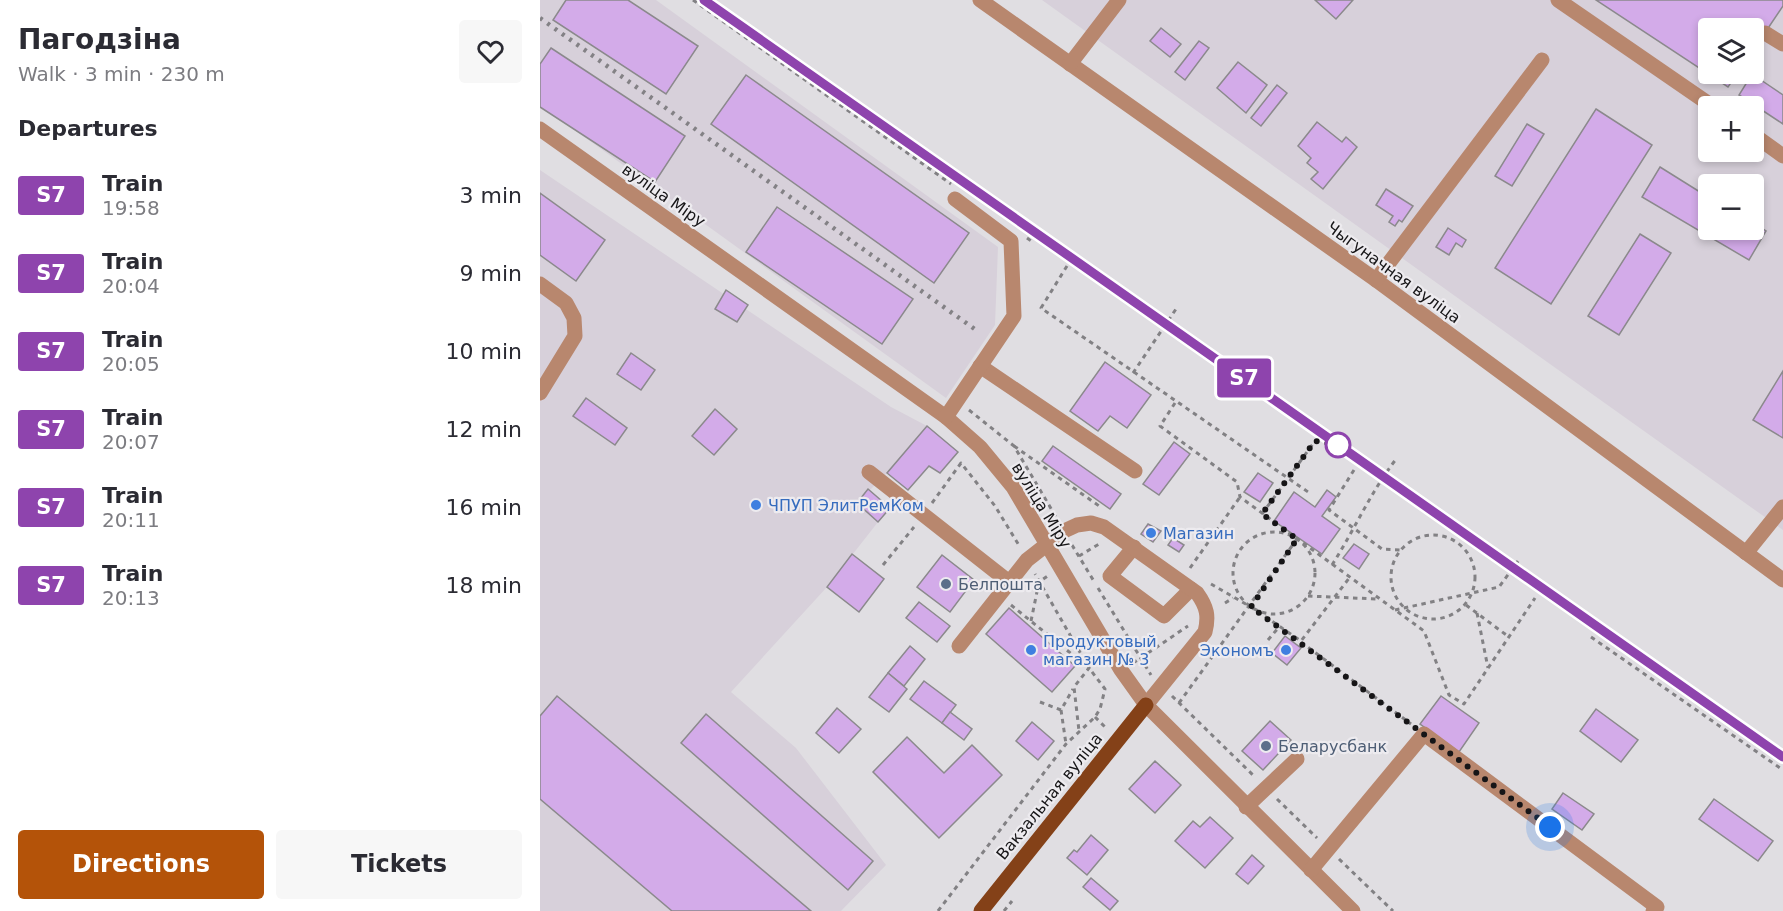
<!DOCTYPE html>
<meta charset="utf-8">
<style>
:root{--surface:#fff;--page:#f7f7f7;--text:#2b2b33;--muted:#7c7c81;--accent:#b45309}
body{margin:0;font-family:"DejaVu Sans",sans-serif;background:var(--page);color:var(--text);height:100vh;display:flex;flex-direction:column;font-size:22px;white-space:nowrap}
*{box-sizing:border-box;margin:0}
p{font-size:20px;color:var(--muted)}
.icon{flex:none;width:33px;height:33px;fill:none;stroke:currentColor;stroke-width:2;stroke-linecap:round;stroke-linejoin:round}
.map{position:relative;flex:1;overflow:hidden}
.sheet{display:flex;flex-direction:column;background:var(--surface);width:540px}
.sheet>*{flex:none}
.badge{padding:0 12px;border-radius:4px;font-size:21px;line-height:39px}
.buttons{position:absolute;left:1158px;top:18px;display:grid;gap:12px}
.buttons a{display:grid;place-items:center;width:66px;height:66px;border-radius:6px;background:var(--surface);box-shadow:0 3px 9px #0003;font-size:30px}
.you{position:absolute;width:30px;height:30px;margin:-15px;border:4px solid #fff;border-radius:50%;background:#1a73e8;box-shadow:0 0 0 9px #1a73e833}
.map>.badge{position:absolute;translate:-50% -50%;box-shadow:0 0 0 3px #fff}
h2{padding:0 18px;font-size:22px;line-height:54px}
.round{display:grid;place-items:center;flex:none;width:63px;height:63px;border-radius:6px;background:var(--page)}
.summary{display:flex;align-items:center;justify-content:space-between;height:102px;padding:0 18px}
h1{font-size:28px;font-weight:700;line-height:45px}
.primary-button{display:flex;gap:12px;margin-top:auto;padding:12px 18px}
.primary-button a{flex:1;height:69px;border-radius:6px;background:var(--accent);color:#fff;font-size:24px;font-weight:700;line-height:69px;text-align:center}
.primary-button a+a{background:var(--page);color:var(--text)}
ul{padding:0;list-style:none}
li{display:flex;align-items:center;gap:18px;height:78px;padding:0 18px}
li div{flex:1}
li b{display:block;font-size:22px}
li em{font-style:normal}
li .badge{min-width:66px;font-weight:700;text-align:center}
main{display:flex;flex:1;min-height:0}
.map>svg:first-child{display:block}
</style>
<main>
<section class="sheet">
<div class="summary"><div><h1>Пагодзіна</h1><p>Walk · 3 min · 230 m</p></div><a class="round"><svg class="icon" aria-label="heart" viewBox="0 0 24 24"><path d="M12 20l-8-8c-3-5 5-10 8-4 3-6 11-1 8 4z"/></svg></a></div>
<h2>Departures</h2>
<ul>
<li><span class="badge" style="background:#8e44ad;color:#fff">S7</span><div><b>Train</b><p>19:58</p></div><em>3 min</em></li>
<li><span class="badge" style="background:#8e44ad;color:#fff">S7</span><div><b>Train</b><p>20:04</p></div><em>9 min</em></li>
<li><span class="badge" style="background:#8e44ad;color:#fff">S7</span><div><b>Train</b><p>20:05</p></div><em>10 min</em></li>
<li><span class="badge" style="background:#8e44ad;color:#fff">S7</span><div><b>Train</b><p>20:07</p></div><em>12 min</em></li>
<li><span class="badge" style="background:#8e44ad;color:#fff">S7</span><div><b>Train</b><p>20:11</p></div><em>16 min</em></li>
<li><span class="badge" style="background:#8e44ad;color:#fff">S7</span><div><b>Train</b><p>20:13</p></div><em>18 min</em></li>
</ul>
<div class="primary-button"><a>Directions</a><a>Tickets</a></div>
</section>
<div class="map">
<svg width="1243" height="911" viewBox="0 0 1243 911">
<rect width="100%" height="100%" fill="#e0dee2"/>
<g fill="#d7d0da" fill-rule="evenodd">
<polygon points="0,0 116,0 458,247 455,325 406,398 0,105"/>
<path d="M502,0H1243V530L975,339ZM1168,28H1214V74H1168ZM1168,106H1214V152H1168ZM1168,184H1214V230H1168Z"/>
<polygon points="0,170 351,407 387,426 347,473 317,503 338,522 287,587 191,692 256,748 346,865 301,911 0,911"/>
</g>
<g fill="#d3abe9" stroke="#8b898c" stroke-width="1.5">
<polygon points="26,0 88,0 158,46 126,94 13,20"/>
<polygon points="775,0 813,0 796,19"/>
<polygon points="1056,0 1243,0 1243,6 1214,49 1214,28 1168,28 1168,74 1197,74 1188,87"/>
<polygon points="621,28 641,44 630,57 610,41"/>
<polygon points="659,41 669,48 645,80 635,72"/>
<polygon points="11,48 145,136 115,182 0,107 0,64"/>
<polygon points="698,62 727,85 706,113 677,88"/>
<polygon points="1212,74 1243,95 1243,124 1199,95"/>
<polygon points="206,75 429,233 394,283 171,124"/>
<polygon points="737,85 747,93 721,126 711,118"/>
<polygon points="1056,109 1112,145 1011,304 955,268"/>
<polygon points="777,122 802,142 806,137 817,147 783,189 771,179 778,172 767,163 771,158 758,146"/>
<polygon points="987,124 1004,134 972,186 955,176"/>
<polygon points="1120,167 1168,197 1168,230 1214,230 1214,223 1226,231 1209,260 1102,197"/>
<polygon points="846,189 873,206 862,222 859,220 855,226 849,222 853,216 836,205"/>
<polygon points="0,193 65,240 36,281 0,255"/>
<polygon points="237,207 373,299 342,344 206,252"/>
<polygon points="908,228 926,240 922,247 916,243 909,255 896,247"/>
<polygon points="1100,234 1131,253 1079,335 1048,316"/>
<polygon points="186,290 208,305 197,322 175,309"/>
<polygon points="91,353 115,370 101,390 77,374"/>
<polygon points="565,362 611,395 587,428 570,416 558,431 530,411"/>
<polygon points="1243,371 1243,438 1213,420"/>
<polygon points="46,398 87,428 75,445 33,416"/>
<polygon points="175,409 197,429 174,455 152,436"/>
<polygon points="387,426 418,452 400,473 389,466 368,490 347,473"/>
<polygon points="634,442 650,454 619,495 603,484"/>
<polygon points="513,446 581,494 570,509 502,461"/>
<polygon points="718,473 733,483 720,502 704,492"/>
<polygon points="328,489 350,508 338,522 317,503"/>
<polygon points="787,490 796,497 782,516 800,529 782,554 734,521 754,492 775,507"/>
<polygon points="608,524 621,531 613,542 601,534"/>
<polygon points="633,538 644,545 639,552 628,545"/>
<polygon points="814,544 829,554 819,569 803,558"/>
<polygon points="312,554 344,579 319,612 287,587"/>
<polygon points="402,555 434,580 410,612 377,587"/>
<polygon points="379,602 410,626 397,642 366,618"/>
<polygon points="469,608 535,666 512,692 446,634"/>
<polygon points="745,636 761,648 747,665 732,653"/>
<polygon points="370,646 385,659 364,686 348,673"/>
<polygon points="348,673 367,689 349,712 329,697"/>
<polygon points="384,681 416,705 402,723 370,699"/>
<polygon points="17,696 271,911 132,911 0,799 0,716"/>
<polygon points="901,696 939,723 919,752 880,724"/>
<polygon points="297,708 321,729 299,753 276,733"/>
<polygon points="1056,709 1098,740 1081,762 1040,731"/>
<polygon points="410,712 432,729 424,740 402,723"/>
<polygon points="166,714 333,861 308,890 141,743"/>
<polygon points="730,721 751,740 723,770 702,751"/>
<polygon points="492,722 514,741 498,760 476,741"/>
<polygon points="367,737 404,773 432,745 462,775 399,838 333,772"/>
<polygon points="615,761 641,785 615,813 589,789"/>
<polygon points="1023,793 1054,814 1042,830 1012,809"/>
<polygon points="1174,799 1233,841 1218,861 1159,819"/>
<polygon points="670,817 693,838 665,868 635,841 653,821 660,827"/>
<polygon points="551,835 568,850 547,875 527,858 534,850 537,852"/>
<polygon points="712,855 724,866 708,884 696,874"/>
<polygon points="551,878 578,901 570,910 543,887"/>
</g>
<g fill="none" stroke-linecap="round" stroke-linejoin="round">
<g stroke="#828184" stroke-width="3" stroke-dasharray="4.5 4.5" stroke-linecap="butt">
<polyline points="153,0 411,184"/>
<polyline points="487,238 494,243"/>
<polyline points="527,266 501,308 771,494"/>
<polyline points="593,373 638,306"/>
<polyline points="635,403 620,426 697,482 700,497 884,631 909,695 924,704 995,598"/>
<polyline points="429,410 474,446 516,517"/>
<polyline points="474,446 562,508"/>
<polyline points="814,470 789,510 842,549 861,550"/>
<polyline points="392,503 421,463 455,506 480,547"/>
<polyline points="722,514 775,441"/>
<circle cx="734" cy="573" r="41"/>
<circle cx="893" cy="577" r="42"/>
<polyline points="532,545 555,583"/>
<polyline points="539,556 559,544"/>
<polyline points="343,565 374,527"/>
<path d="M792,565C815,529 831,491 857,458"/>
<polyline points="650,568 700,497"/>
<polyline points="671,584 711,607 761,641 810,577"/>
<polyline points="558,588 611,675"/>
<polyline points="768,596 837,599"/>
<polyline points="685,603 693,598"/>
<polyline points="471,605 549,668 534,687 539,731"/>
<polyline points="926,605 969,637"/>
<polyline points="855,610 959,587 978,561"/>
<polyline points="937,613 948,668"/>
<polyline points="491,621 499,582 509,575"/>
<polyline points="1051,637 1243,770"/>
<polyline points="728,640 739,627"/>
<polyline points="761,642 871,724"/>
<polyline points="593,663 648,626"/>
<polyline points="632,696 715,777"/>
<polyline points="500,702 521,710 533,689"/>
<polyline points="639,703 757,539"/>
<polyline points="521,710 526,744"/>
<polyline points="555,717 566,728"/>
<polyline points="737,799 777,838"/>
<polyline points="799,859 853,911"/>
<polyline points="398,911 526,744 555,717 560,709 565,689 549,668 495,574"/>
<polyline points="464,911 472,901"/>
</g>
<g stroke="#b8876e" stroke-width="15">
<polyline points="440,0 836,280 1243,580"/>
<polyline points="1018,0 1172,106"/>
<polyline points="1225,33 1243,44"/>
<polyline points="530,64 579,0"/>
<polyline points="0,129 406,417 440,447 473,487 581,670 606,705 813,911"/>
<polyline points="1214,135 1243,156"/>
<polyline points="836,280 1002,60"/>
<polyline points="0,284 26,303 34,318 35,336 0,393"/>
<polyline points="440,366 595,471"/>
<polyline points="406,417 474,316 471,241 415,199"/>
<polyline points="329,472 469,582"/>
<polyline points="594,547 570,576 624,616 651,589"/>
<polyline points="1206,553 1243,507"/>
<path d="M419,646L487,560L524,531L537,525L551,523L564,527L657,593C667,607 669,616 665,632L606,705"/>
<polyline points="706,807 757,759"/>
<polyline points="771,870 884,734 1117,907 1113,911"/>
</g>
<polyline stroke="#844118" stroke-width="15" points="441,911 606,705"/>
<g stroke="#838185" stroke-width="4.5" stroke-dasharray="3 6" stroke-linecap="butt">
<polyline points="164,0 1243,757"/>
<polyline points="0,18 436,330"/>
</g>
</g>
<g fill="none" stroke-linecap="round" stroke-linejoin="round">
<g stroke="#fff" stroke-width="14">
<polyline id="line" points="164,0 1243,757"/>
</g>
<use href="#line" stroke="#8e44ad" stroke-width="9"/>
<polyline stroke="#161517" stroke-width="6" stroke-dasharray="0 10.8" points="798,445 775,441 722,514 757,539 711,607 1010,827"/>
</g>
<circle fill="#fff" stroke="#8e44ad" stroke-width="3" cx="798" cy="445" r="12"/>
<g fill="#3f7fe0" stroke="#edebef" stroke-width="2">
<circle cx="216" cy="505" r="6"/>
<circle cx="611" cy="533" r="6"/>
<circle cx="491" cy="650" r="6"/>
<circle cx="746" cy="650" r="6"/>
</g>
<g fill="#5c6f8a" stroke="#edebef" stroke-width="2">
<circle cx="406" cy="584" r="6"/>
<circle cx="726" cy="746" r="6"/>
</g>
<g text-anchor="middle" stroke-width="4.5" stroke-linejoin="round" paint-order="stroke">
<g font-size="16" fill="#161517" stroke="#edebef">
<text transform="translate(124 195) rotate(35)" y="6">вуліца Міру</text>
<text transform="translate(854 272) rotate(36)" y="6">Чыгуначная вуліца</text>
<text transform="translate(502 505) rotate(58)" y="6">вуліца Міру</text>
<text transform="translate(509 796) rotate(-51)" y="6">Вакзальная вуліца</text>
</g>
<g font-size="16" fill="#366cbe" stroke="#edebef" text-anchor="start">
<text x="228" y="511">ЧПУП ЭлитРемКом</text>
<text x="623" y="539">Магазин</text>
<text x="503" y="647">Продуктовый<tspan x="503" dy="18">магазин № 3</tspan></text>
<text x="734" y="656" text-anchor="end">Экономъ</text>
</g>
<g font-size="16" fill="#4e5e75" stroke="#edebef" text-anchor="start">
<text x="418" y="590">Белпошта</text>
<text x="738" y="752">Беларусбанк</text>
</g>
</g>
</svg>
<div class="buttons">
<a><svg class="icon" aria-label="layers" viewBox="0 0 24 24"><path d="M12 4l9 5-9 5-9-5zM3 14l9 5 9-5"/></svg></a>
<a>+</a>
<a>−</a>
</div>
<div class="you" style="left:1010px;top:827px"></div>
<b class="badge" style="left:704px;top:378px;background:#8e44ad;color:#fff">S7</b>
</div>
</main>
